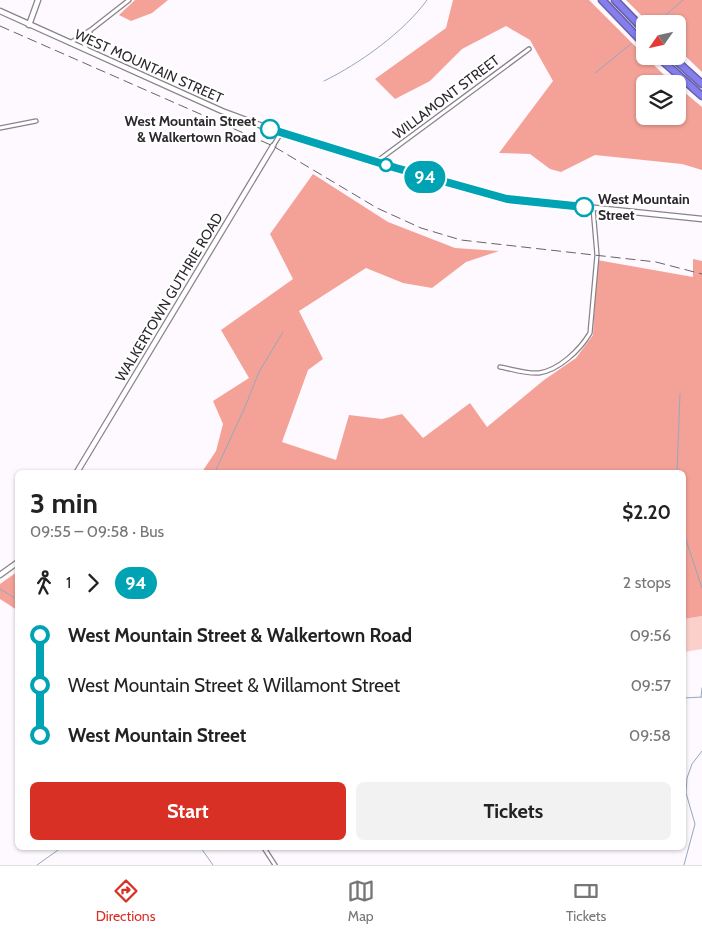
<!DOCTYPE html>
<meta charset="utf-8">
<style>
:root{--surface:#fff;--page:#f2f2f2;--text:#222;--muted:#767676;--line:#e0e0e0;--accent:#d93025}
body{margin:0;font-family:Cabin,sans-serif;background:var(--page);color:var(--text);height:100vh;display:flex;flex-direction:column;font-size:19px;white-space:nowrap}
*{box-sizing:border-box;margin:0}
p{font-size:16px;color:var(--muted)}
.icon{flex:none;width:28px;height:28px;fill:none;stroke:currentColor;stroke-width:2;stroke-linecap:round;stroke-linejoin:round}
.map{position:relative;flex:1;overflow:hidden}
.panel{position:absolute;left:15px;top:470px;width:671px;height:380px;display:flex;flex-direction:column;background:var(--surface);border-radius:8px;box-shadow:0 1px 4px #0004}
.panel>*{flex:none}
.badge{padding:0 10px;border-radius:16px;font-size:18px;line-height:32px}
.needle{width:32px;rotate:236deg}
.controls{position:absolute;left:636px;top:15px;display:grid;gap:10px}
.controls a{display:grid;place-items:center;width:50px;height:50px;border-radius:8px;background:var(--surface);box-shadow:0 1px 4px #0004;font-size:25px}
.map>.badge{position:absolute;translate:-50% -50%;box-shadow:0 0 0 2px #fff}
.legs{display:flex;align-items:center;gap:8px;height:55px;padding:0 15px;font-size:16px}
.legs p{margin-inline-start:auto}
.overview{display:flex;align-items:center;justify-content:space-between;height:85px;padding:0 15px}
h1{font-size:28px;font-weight:800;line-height:38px}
.action{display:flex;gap:10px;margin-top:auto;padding:10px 15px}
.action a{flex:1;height:58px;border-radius:8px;background:var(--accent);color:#fff;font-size:20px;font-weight:800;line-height:58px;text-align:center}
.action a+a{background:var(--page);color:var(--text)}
ul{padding:0 15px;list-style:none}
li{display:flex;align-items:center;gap:18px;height:50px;font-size:19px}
li i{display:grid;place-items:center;width:8px;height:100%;margin:0 6px;background:currentColor}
li i::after{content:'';width:12px;height:12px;margin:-6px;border:4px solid;border-radius:50%;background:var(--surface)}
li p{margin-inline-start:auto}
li:first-child i{background:linear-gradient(#0000 50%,currentColor 0)}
li:last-child i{background:linear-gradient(currentColor 50%,#0000 0)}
.tabs{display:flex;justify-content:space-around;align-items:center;height:70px;border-top:1px solid var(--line);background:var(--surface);font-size:14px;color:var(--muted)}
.tabs a{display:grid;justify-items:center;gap:2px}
.tabs .selected{color:var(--accent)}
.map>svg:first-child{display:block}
</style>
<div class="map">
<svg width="702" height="865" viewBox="0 0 702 865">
<rect width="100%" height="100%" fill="#fdf9fe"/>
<polygon fill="#fbd0ca" points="702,616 702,649 684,652 684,619"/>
<g fill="#f4a297">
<polygon points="135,0 168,0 152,13 131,21 119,15"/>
<polygon points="453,0 589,0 673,84 645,84 645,116 678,116 678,87 702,107 702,170 682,164 595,155 561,172 550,169 530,154 499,153 553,81 530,40 506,26 462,49 430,81 395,99 375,79 446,28"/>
<polygon points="626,0 702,0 702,72 678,49 678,24 650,24"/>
<polygon points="313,174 388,222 455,248 499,251 466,262 432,288 403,283 366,268 299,311 323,359 308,370 282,442 336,460 349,415 382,419 402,414 423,438 470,403 487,427 544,380 576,358 593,335 597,260 693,277 693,259 702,261 702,616 684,619 684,472 202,472 216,451 223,424 213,401 249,378 221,330 293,279 270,234"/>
<polygon points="17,572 17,610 0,599 0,584"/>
</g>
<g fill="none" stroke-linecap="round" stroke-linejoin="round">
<g stroke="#95a8bd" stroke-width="1">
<polyline points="655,24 683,0"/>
<polyline points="595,73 631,44"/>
<path d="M324,81C359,64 404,32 427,0"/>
<polyline points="215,472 245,407 259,372 283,332"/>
<polyline points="677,472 680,394"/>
<polyline points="684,534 702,588"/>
<polyline points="0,589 18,600"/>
<polyline points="701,697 702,688"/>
<polyline points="684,698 702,697"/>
<polyline points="201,848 213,865"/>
<polyline points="37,865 61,848"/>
<polyline points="684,865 695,824 686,793 687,778 692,764 702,751"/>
</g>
<g stroke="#88838a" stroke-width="5.5">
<g id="street">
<polyline points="70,43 92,29 129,0"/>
<polyline points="87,50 83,42 90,32"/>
<polyline points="0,128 36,121"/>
<polyline points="273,146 281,133"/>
<polyline points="376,162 529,49"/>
<path d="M500,367C512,369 526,374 539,373C559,370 580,350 590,333L597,255L593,208"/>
<polyline points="264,848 275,865"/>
</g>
</g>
<g stroke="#88838a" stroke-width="7">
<g id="secondary">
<polyline points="0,11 222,111 281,133 401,170 507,199 702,219"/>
<polyline points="29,25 38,0"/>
<polyline points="77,472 273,146"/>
<polyline points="0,575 18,562"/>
</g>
</g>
<g stroke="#6660a9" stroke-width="9">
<g id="highway">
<polyline points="602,0 645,45"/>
<polyline points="615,0 645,31"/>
<polyline points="657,56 702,96"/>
<polyline points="671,56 702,84"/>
</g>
</g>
<use href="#street" stroke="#fff" stroke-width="3"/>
<use href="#secondary" stroke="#fff" stroke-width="4.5"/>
<use href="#highway" stroke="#857eec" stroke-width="6"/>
<polyline stroke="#676367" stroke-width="1" stroke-dasharray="10 5" stroke-linecap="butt" points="0,26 273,146 377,208 421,228 461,240 656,262 702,274"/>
</g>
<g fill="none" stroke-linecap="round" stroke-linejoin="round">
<g stroke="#fff" stroke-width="11">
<polyline id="line-1" points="270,129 396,168 507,199 584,207"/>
</g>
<use href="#line-1" stroke="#00a3b4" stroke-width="8"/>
</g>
<g fill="#fff" stroke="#00a3b4" stroke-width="2.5">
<circle cx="270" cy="129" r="9"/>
<circle cx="386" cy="165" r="6"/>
<circle cx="584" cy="207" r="9"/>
</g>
<g text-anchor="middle" stroke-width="4.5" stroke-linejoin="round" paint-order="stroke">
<g font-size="14" fill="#2c292c" stroke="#fff">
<text transform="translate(149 66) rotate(24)" y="5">WEST MOUNTAIN STREET</text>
<text transform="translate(446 97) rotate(-37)" y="5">WILLAMONT STREET</text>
<text transform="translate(169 297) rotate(-59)" y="5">WALKERTOWN GUTHRIE ROAD</text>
</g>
<g font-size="14" font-weight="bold" fill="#2c292c" stroke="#fff" text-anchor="end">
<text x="256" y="126">West Mountain Street<tspan x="256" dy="16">&amp; Walkertown Road</tspan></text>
<text x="598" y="204" text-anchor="start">West Mountain<tspan x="598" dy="16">Street</tspan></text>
</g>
</g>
</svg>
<div class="controls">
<a><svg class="needle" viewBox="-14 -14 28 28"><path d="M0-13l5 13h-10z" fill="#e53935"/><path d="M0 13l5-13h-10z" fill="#767676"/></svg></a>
<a><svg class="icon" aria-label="layers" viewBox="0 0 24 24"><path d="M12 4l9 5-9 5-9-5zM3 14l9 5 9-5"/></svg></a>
</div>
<b class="badge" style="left:425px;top:177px;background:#00a3b4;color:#fff">94</b>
<section class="panel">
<div class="overview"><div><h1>3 min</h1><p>09:55 – 09:58 · Bus</p></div><b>$2.20</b></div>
<div class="legs"><svg class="icon" aria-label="walk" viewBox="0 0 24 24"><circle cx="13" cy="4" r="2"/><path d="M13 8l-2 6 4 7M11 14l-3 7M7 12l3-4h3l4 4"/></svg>1<svg class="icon" aria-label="forward" viewBox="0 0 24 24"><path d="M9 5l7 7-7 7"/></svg><b class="badge" style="background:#00a3b4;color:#fff">94</b><p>2 stops</p></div>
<ul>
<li><i style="color:#00a3b4"></i><b>West Mountain Street &amp; Walkertown Road</b><p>09:56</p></li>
<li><i style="color:#00a3b4"></i><span>West Mountain Street &amp; Willamont Street</span><p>09:57</p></li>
<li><i style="color:#00a3b4"></i><b>West Mountain Street</b><p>09:58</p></li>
</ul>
<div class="action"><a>Start</a><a>Tickets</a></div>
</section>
</div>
<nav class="tabs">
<a class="selected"><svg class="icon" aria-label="directions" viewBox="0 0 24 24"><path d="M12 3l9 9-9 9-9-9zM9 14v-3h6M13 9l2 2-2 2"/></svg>Directions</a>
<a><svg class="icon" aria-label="map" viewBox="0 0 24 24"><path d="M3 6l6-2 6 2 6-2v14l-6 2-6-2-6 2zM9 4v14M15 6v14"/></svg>Map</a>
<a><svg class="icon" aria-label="tickets" viewBox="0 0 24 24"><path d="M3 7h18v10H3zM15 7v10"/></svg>Tickets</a>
</nav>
